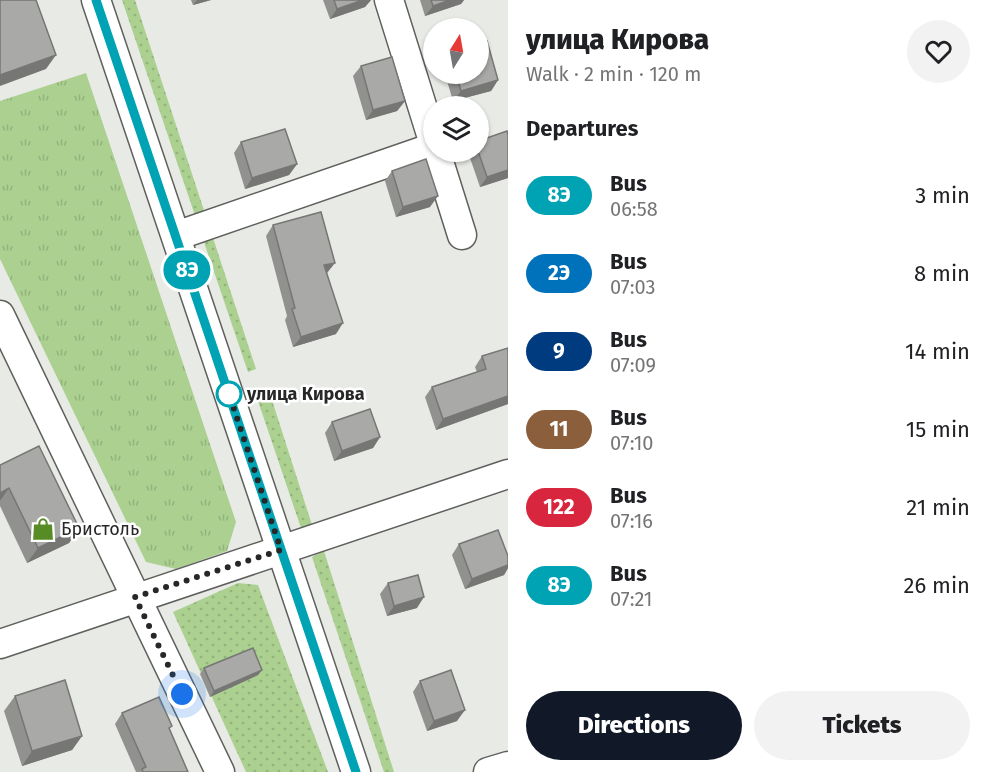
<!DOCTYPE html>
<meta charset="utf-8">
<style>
:root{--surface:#fff;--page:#f2f2f2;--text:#202124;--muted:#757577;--accent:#111827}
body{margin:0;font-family:"Fira Sans",sans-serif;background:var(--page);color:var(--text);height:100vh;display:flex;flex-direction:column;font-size:22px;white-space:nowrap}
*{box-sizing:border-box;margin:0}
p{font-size:20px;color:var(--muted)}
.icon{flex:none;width:33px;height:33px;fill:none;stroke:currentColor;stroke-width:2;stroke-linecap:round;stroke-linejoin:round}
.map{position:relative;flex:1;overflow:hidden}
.details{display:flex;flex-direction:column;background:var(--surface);width:480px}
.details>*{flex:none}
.badge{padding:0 12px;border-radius:20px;font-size:21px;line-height:39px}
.needle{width:39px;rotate:11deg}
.tools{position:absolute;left:423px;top:18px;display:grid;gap:12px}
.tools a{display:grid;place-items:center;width:66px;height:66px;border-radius:50%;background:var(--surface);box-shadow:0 2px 4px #0004;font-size:30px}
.you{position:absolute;width:30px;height:30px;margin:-15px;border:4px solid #fff;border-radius:50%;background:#1a73e8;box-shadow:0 0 0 9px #1a73e833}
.map>.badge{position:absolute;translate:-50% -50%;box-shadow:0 0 0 3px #fff}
h2{padding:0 18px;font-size:22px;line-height:54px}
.round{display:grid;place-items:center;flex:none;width:63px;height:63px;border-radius:32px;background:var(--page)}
.overview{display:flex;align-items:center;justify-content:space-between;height:102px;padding:0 18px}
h1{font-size:28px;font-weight:800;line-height:45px}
.action{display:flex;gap:12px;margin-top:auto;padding:12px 18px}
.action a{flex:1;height:69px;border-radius:36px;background:var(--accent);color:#fff;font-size:24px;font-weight:800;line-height:69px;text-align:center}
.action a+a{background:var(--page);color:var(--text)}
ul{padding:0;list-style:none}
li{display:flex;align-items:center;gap:18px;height:78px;padding:0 18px}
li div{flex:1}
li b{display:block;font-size:22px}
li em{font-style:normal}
li .badge{min-width:66px;font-weight:700;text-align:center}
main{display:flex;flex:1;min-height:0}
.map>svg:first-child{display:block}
</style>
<main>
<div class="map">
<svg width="508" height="772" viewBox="0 0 508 772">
<defs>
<pattern id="grass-dots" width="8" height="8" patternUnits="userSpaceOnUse" patternTransform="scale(1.5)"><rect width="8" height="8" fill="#abd090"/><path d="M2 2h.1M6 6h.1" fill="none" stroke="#93b37c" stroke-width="1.8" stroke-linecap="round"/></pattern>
<pattern id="park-tufts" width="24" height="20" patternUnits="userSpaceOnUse" patternTransform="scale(1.5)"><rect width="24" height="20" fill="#abd090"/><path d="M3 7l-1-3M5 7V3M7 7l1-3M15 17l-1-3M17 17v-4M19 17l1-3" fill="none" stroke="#93b37c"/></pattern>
</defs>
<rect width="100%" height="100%" fill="#e8eae6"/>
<g fill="url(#grass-dots)">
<polygon points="122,0 135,0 256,369 248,372"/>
<polygon points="271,397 313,528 302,531 258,401"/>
<polygon points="324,551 394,772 384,772 312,557"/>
<polygon points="238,583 258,585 328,772 246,772 173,612"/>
</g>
<polygon fill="url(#park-tufts)" points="86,73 236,522 227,551 176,569 146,562 0,259 0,101"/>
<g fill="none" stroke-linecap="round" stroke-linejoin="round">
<g stroke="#5f605d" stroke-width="31">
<g id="minor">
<polyline points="96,0 356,772"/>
<polyline points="389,0 434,144"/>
<polyline points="436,152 462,235"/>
<polyline points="176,236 434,147"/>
<polyline points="0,315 220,772"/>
<polyline points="0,644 508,474"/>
<polyline points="488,772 508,766"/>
</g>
</g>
<use href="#minor" stroke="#fff" stroke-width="28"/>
</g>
<g fill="#919290">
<polygon points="191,0 211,0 193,5"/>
<polygon points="323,0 371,0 365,7 330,19"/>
<polygon points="420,0 464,0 461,4 425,16"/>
<polygon points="361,66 405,101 397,111 366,120 353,76"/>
<polygon points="445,74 478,74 498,80 491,91 453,101"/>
<polygon points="508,135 508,178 480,187 468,152 478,152"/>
<polygon points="241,142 297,164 289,175 245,189 234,153"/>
<polygon points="392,171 430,207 396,217 385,181"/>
<polygon points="273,225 327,273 336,334 293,347 285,320 287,316 266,236"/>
<polygon points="508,348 508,404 436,430 425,397 432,387 477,372 475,367 482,356"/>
<polygon points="332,422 380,437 373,448 334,461 325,433"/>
<polygon points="0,465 79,528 69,543 27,563 0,506"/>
<polygon points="459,544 508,556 508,568 504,575 465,589 452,555"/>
<polygon points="388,583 417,608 387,616 380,594"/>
<polygon points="204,668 262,670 258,675 210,697 200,674"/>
<polygon points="420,681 457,721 427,731 413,692"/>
<polygon points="15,696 82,736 72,750 22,766 4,711"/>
<polygon points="122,713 170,730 188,772 136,772 115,724"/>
</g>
<g fill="#767775">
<polygon points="197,0 211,0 193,5"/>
<polygon points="363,0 371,0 365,7 330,19 337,9"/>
<polygon points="450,0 464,0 461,4 425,16 433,6"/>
<polygon points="56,55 46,69 0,86 0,75"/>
<polygon points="498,80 491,91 453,101 461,91"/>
<polygon points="405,101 397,111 366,120 373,110"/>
<polygon points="297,164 289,175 245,189 252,178"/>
<polygon points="508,170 508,178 480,187 487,177"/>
<polygon points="438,196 430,207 396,217 403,207"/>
<polygon points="335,263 327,273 324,265"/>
<polygon points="343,323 336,334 293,347 301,337"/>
<polygon points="508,396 508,404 436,430 443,419"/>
<polygon points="380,437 373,448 334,461 342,451"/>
<polygon points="9,488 0,501 0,493"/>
<polygon points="79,528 69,543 27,563 38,548"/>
<polygon points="508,565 508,568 504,575 465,589 472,579"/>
<polygon points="424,597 417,608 387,616 394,606"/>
<polygon points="262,670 258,675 210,697 214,691"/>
<polygon points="465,710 457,721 427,731 434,721"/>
<polygon points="82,736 72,750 22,766 32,751"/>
</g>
<g fill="#a9aaa7" stroke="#767775" stroke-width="1.5">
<polygon points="0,0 36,0 56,55 0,75"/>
<polygon points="334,0 363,0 337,9"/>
<polygon points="431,0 450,0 433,6"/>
<polygon points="487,41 498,80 461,91 456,74 478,74 478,44"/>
<polygon points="392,57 405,101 373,110 361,66"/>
<polygon points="285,129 297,164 252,178 241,142"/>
<polygon points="507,131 508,135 508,170 487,177 478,151 478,141"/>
<polygon points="426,159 438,196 403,207 392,171"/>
<polygon points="321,212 335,263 324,265 343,323 301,337 292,309 295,308 273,225"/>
<polygon points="508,348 508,396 443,419 432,387 486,369 482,356"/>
<polygon points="370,409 380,437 342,451 332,422"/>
<polygon points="39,446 79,528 38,548 9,488 0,493 0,465"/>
<polygon points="498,530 508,556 508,565 472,579 459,544"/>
<polygon points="418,575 424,597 394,606 388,583"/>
<polygon points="253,648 262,670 214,691 204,668"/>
<polygon points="451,670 465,710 434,721 420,681"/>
<polygon points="65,680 82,736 32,751 15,696"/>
<polygon points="159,697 172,726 169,728 188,772 143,772 142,769 146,767 122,713"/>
</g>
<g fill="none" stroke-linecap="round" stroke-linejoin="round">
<g stroke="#fff" stroke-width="14">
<polyline id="line" points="96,0 356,772"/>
</g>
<use href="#line" stroke="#00a3b4" stroke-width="9"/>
<polyline stroke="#262726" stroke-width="6" stroke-dasharray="0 10.8" points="182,694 135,597 281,550 229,394"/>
</g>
<defs>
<g id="shop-bare" transform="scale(1.8)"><path d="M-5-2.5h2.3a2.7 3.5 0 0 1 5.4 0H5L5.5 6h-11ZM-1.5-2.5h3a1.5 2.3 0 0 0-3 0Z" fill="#578c25" stroke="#fff" stroke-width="2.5" paint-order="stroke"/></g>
</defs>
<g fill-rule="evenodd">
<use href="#shop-bare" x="43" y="529"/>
</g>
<circle fill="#fff" stroke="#00a3b4" stroke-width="3" cx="229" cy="394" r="12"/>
<g text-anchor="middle" stroke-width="5" stroke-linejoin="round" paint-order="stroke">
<g font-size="18" font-weight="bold" fill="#262726" stroke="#fff" text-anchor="start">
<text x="247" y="400">улица Кирова</text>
</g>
<g font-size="18" fill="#262726" stroke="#fff" text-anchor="start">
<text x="61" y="535">Бристоль</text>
</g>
</g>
</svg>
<div class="tools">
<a><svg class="needle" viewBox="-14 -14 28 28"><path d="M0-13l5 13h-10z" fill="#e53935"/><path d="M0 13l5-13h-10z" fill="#757577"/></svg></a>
<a><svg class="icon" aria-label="layers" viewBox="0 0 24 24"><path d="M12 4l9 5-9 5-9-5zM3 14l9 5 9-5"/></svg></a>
</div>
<div class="you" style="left:182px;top:694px"></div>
<b class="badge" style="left:187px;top:270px;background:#00a3b4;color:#fff">8Э</b>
</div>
<section class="details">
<div class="overview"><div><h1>улица Кирова</h1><p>Walk · 2 min · 120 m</p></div><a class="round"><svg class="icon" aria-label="heart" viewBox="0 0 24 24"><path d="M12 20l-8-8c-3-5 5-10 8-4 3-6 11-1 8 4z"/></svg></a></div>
<h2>Departures</h2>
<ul>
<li><span class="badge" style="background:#00a3b4;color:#fff">8Э</span><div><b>Bus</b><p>06:58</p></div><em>3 min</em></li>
<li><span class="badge" style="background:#0072bc;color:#fff">2Э</span><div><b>Bus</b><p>07:03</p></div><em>8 min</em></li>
<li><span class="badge" style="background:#003b80;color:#fff">9</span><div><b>Bus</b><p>07:09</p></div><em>14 min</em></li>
<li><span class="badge" style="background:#8b5e3c;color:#fff">11</span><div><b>Bus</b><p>07:10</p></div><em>15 min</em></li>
<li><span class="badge" style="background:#d7263d;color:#fff">122</span><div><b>Bus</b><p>07:16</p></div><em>21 min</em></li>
<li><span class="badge" style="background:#00a3b4;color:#fff">8Э</span><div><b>Bus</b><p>07:21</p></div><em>26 min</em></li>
</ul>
<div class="action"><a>Directions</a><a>Tickets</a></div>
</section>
</main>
